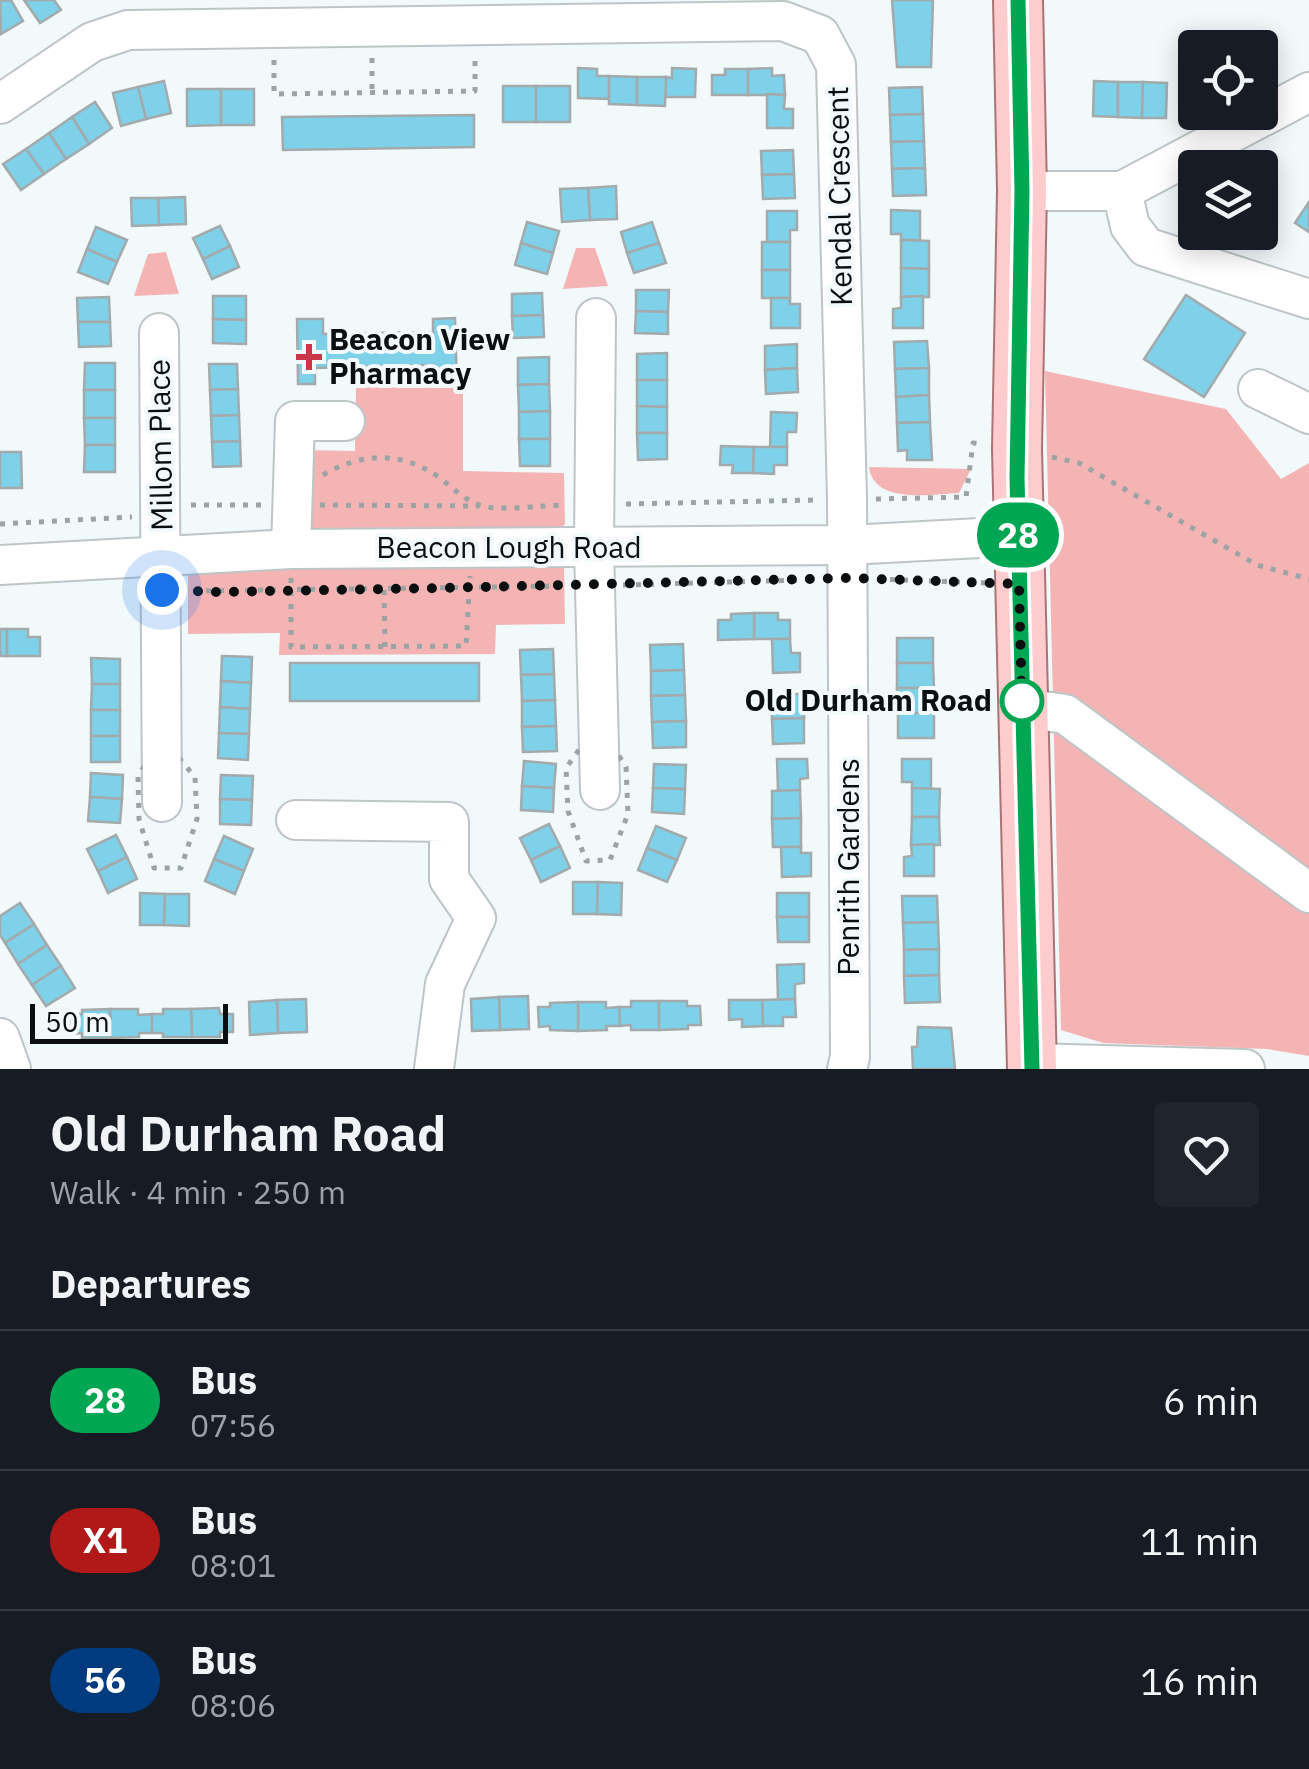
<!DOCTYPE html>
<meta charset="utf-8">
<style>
:root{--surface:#171b24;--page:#20242c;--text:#f1f3f6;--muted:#9ea1a6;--line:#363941}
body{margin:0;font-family:"IBM Plex Sans",sans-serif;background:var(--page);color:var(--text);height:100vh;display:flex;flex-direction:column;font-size:38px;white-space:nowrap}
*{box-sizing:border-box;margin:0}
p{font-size:32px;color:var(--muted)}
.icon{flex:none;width:55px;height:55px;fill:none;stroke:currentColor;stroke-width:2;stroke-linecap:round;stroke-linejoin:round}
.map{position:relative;height:1069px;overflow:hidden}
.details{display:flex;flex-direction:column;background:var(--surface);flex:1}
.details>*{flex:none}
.badge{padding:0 20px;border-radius:32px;font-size:35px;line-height:65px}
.controls{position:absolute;left:1178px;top:30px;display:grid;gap:20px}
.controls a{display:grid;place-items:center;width:100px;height:100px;border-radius:10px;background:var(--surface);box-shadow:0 5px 25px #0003;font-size:50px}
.scale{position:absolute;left:30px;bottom:25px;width:198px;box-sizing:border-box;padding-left:10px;border:5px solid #0c0f10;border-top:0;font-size:28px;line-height:35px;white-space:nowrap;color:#0c0f10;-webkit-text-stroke:8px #f1f9fb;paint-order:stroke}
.you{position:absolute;width:50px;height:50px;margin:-25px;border:8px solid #fff;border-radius:50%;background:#1a73e8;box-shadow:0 0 0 15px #1a73e833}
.map>.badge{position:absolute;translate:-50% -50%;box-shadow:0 0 0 5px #fff}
h2{padding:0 50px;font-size:38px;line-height:90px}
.round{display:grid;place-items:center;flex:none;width:105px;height:105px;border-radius:10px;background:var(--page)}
.head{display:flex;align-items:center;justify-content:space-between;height:170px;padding:0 50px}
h1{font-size:48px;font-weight:700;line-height:75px}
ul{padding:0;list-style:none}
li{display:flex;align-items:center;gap:30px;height:140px;padding:0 50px;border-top:2px solid var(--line)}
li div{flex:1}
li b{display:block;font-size:38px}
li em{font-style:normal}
li .badge{min-width:110px;font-weight:700;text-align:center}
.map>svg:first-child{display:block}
</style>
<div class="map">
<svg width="1309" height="1069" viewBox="0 0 1309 1069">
<rect width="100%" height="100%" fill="#f1f9fb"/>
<g fill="#f5b4b4">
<polygon points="576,248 595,248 608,286 563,289"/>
<polygon points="166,252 179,294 134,296 148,254"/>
<polygon points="1045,371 1226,409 1281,479 1309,463 1309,1056 1267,1049 1103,1043 1061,1030"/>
<polygon points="356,387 463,388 463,471 564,473 565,524 559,530 301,536 303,450 355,451"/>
<path d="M869,467L971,469L959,493C932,494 874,505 869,467Z"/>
<polygon points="564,563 565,624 496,625 495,654 279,655 280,633 188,634 188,571"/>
</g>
<g fill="#7fd1e9" stroke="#a3aaac" stroke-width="2.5">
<polygon points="11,0 23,21 1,34 0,1"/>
<polygon points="24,0 54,0 61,10 40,23"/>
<polygon points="892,0 933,0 931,67 897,67"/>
<polygon points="578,68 597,69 597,76 609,76 609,99 578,98"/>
<polygon points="672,68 696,69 695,97 665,97 666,77 672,78"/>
<polygon points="772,68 772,76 784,75 785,95 748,95 748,69"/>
<polygon points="725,69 748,69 748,95 712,95 712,75 725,75"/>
<polygon points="609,76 637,77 637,105 609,104"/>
<polygon points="637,77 666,77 665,106 637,105"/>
<polygon points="164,81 171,113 146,119 138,87"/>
<polygon points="1094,81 1118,82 1118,117 1093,116"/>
<polygon points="1118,82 1143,82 1142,118 1118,117"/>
<polygon points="1143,82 1167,83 1166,118 1142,118"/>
<rect x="503" y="86" width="33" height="36"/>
<rect x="536" y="86" width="34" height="36"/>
<polygon points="138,87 146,119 121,126 113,93"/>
<polygon points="922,87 923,114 890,115 889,88"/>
<polygon points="187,89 221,89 221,125 187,126"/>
<rect x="221" y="89" width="33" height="36"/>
<polygon points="767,94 785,95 784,109 793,109 793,128 767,128"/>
<polygon points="95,102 112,128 89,144 72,117"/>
<polygon points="923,114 924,141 891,142 890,115"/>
<polygon points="474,115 474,147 283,150 282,117"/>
<polygon points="72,117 89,144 66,159 49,133"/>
<polygon points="49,133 66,159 44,174 26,149"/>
<polygon points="924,141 925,168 892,169 891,142"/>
<polygon points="26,149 44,174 21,190 3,164"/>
<polygon points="793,150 794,174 762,175 761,151"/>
<polygon points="925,168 926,195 893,196 892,169"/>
<polygon points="794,174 795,198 763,199 762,175"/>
<polygon points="616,186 617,219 590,220 588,188"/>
<polygon points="588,188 590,220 562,222 560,189"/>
<polygon points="185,197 186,224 159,225 158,198"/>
<polygon points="131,198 158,198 159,225 132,226"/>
<polygon points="1309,202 1309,232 1295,223"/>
<polygon points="891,210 920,211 920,240 901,240 901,234 891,234"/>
<polygon points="767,211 797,211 797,230 790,230 790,242 767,242"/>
<polygon points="527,222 559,231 553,253 521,243"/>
<polygon points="652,222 659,243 627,253 621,232"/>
<polygon points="220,226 230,246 203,259 193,238"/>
<polygon points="96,227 127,240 117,262 87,249"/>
<polygon points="901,240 929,241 929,269 901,268"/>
<rect x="762" y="242" width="28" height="28"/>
<polygon points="521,243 553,253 547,274 515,265"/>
<polygon points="659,243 666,263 634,273 627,253"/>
<polygon points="230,246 239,267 212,279 203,259"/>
<polygon points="87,249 117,262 108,284 78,272"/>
<polygon points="901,268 929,269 929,297 901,297"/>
<rect x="762" y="270" width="28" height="28"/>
<polygon points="636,290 669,290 668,312 636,311"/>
<polygon points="542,293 543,315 512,316 512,294"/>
<polygon points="1186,295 1245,333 1204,397 1144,359"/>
<polygon points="213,296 246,296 246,320 213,319"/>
<polygon points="923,296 923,328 893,328 893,309 901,308 901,297"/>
<polygon points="109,297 110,322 78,322 77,298"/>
<polygon points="771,298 790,298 790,304 800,304 800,328 771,328"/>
<polygon points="636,311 668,312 668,334 635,333"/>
<polygon points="543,315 544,337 513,338 512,316"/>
<polygon points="455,318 457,385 435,385 435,365 315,368 315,384 298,384 297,319 323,319 323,334 433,332 433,319"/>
<polygon points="213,319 246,320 246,344 213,343"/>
<polygon points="78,322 110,322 111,346 79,347"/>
<polygon points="927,341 929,368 895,369 894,342"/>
<polygon points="797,344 797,368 765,370 765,346"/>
<polygon points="667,353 667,380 637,380 637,354"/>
<polygon points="549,357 549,384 518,385 518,358"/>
<polygon points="85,363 115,363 115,390 84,390"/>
<polygon points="209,364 237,364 238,389 210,390"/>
<polygon points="797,368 798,392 766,394 765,370"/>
<polygon points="929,368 929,395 896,397 895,369"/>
<polygon points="637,380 667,380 667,407 637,406"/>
<polygon points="549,384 550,411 519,412 518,385"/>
<polygon points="238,389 239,415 211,416 210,390"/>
<rect x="84" y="390" width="31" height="28"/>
<polygon points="929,395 930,422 897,423 896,397"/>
<polygon points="637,406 667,407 667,433 637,433"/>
<polygon points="550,411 550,439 519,439 519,412"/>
<polygon points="771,412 797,413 796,432 787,432 787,447 770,447"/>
<polygon points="239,415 240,441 212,442 211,416"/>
<polygon points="84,418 115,418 115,445 85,445"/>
<polygon points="930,422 932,460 907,460 907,450 898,451 897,423"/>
<polygon points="637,433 667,433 667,459 638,460"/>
<polygon points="519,439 550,439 550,466 520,466"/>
<polygon points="240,441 241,466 213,467 212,442"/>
<polygon points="85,445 115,445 115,472 84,472"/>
<polygon points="721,446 754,447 753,473 732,473 733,465 720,465"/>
<polygon points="754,447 787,447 787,465 774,465 774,474 753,473"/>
<polygon points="0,452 21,452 22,488 0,488"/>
<polygon points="754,613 778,613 778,620 790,620 790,639 754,639"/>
<polygon points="754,613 754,639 718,640 718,620 731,620 731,614"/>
<rect x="0" y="629" width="7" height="27"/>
<polygon points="7,629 28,629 28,637 40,637 40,656 7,656"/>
<rect x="897" y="638" width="36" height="25"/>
<polygon points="772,639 790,639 791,653 800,653 800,672 773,673"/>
<polygon points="683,644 684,670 651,671 650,645"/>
<polygon points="553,649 554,674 521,675 520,650"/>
<polygon points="222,656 252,657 251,683 221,681"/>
<polygon points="91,658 120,659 120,684 92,684"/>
<rect x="290" y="663" width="189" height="38"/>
<polygon points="897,663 933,663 934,688 897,688"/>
<polygon points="684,670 685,695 651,696 651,671"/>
<polygon points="554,674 555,700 522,701 521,675"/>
<polygon points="221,681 251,683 250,709 220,707"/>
<polygon points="92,684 120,684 120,710 91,710"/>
<polygon points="897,688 934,688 934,713 898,713"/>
<polygon points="772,694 804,694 804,718 772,719"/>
<polygon points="685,695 686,721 652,722 651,696"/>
<polygon points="555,700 556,726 522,727 522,701"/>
<polygon points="220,707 250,709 249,734 219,733"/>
<rect x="91" y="710" width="29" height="26"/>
<rect x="898" y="713" width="36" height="25"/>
<polygon points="804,718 804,743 773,744 772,719"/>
<polygon points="686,721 686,747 653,748 652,722"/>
<polygon points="556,726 557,751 523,752 522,727"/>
<polygon points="219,733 249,734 248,760 218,758"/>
<rect x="91" y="736" width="29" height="26"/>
<polygon points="777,759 807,759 808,778 800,779 800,790 778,791"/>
<polygon points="902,759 931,759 931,789 912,788 912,782 902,782"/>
<polygon points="524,761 556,764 554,788 522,786"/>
<polygon points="654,764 686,765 685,789 653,788"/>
<polygon points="91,773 123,775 122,799 90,797"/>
<polygon points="221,775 253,776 252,800 220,799"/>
<polygon points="522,786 554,788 553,812 521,810"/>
<polygon points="653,788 685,789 684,814 652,812"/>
<polygon points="912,788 940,789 939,817 912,817"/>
<polygon points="800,790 801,818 772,819 772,791"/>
<polygon points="90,797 122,799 120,823 88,821"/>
<polygon points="220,799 252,800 251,825 220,824"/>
<polygon points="912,817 939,817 940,845 911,845"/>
<polygon points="801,818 801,847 773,847 772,819"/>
<polygon points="549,824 560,846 531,860 520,838"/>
<polygon points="656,826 686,838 677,860 647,848"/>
<polygon points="116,835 127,857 98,871 87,849"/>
<polygon points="224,836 253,849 244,871 214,859"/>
<polygon points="934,844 934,876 904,876 904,857 912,856 911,845"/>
<polygon points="560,846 570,868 541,882 531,860"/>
<polygon points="781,847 801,847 801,853 811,853 811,876 782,877"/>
<polygon points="647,848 677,860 667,882 638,870"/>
<polygon points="127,857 137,879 108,893 98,871"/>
<polygon points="214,859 244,871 235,894 205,881"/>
<polygon points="573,882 598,882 597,914 573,914"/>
<polygon points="598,882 622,883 621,915 597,914"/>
<polygon points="140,893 165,894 164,925 140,925"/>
<rect x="777" y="893" width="32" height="24"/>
<polygon points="165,894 189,894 189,926 164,925"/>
<polygon points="902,896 937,896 938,922 903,923"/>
<polygon points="20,903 34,924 5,943 0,935 0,916"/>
<polygon points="777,917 809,917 809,942 778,942"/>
<polygon points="938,922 939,949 904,950 903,923"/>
<polygon points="34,924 47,945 18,964 5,943"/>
<polygon points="47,945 61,966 32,985 18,964"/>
<polygon points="939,949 939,975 904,976 904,950"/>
<polygon points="804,964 804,983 795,984 795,999 778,1000 777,965"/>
<polygon points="61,966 75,988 46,1006 32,985"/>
<polygon points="939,975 940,1002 905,1003 904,976"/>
<polygon points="528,996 529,1029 500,1030 499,997"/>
<polygon points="499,997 500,1030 472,1031 471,999"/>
<polygon points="306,999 307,1032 278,1033 277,1000"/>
<polygon points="795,999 796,1017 783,1017 783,1026 763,1026 762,1000"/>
<polygon points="277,1000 278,1033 250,1035 249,1002"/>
<polygon points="729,1000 762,1000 763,1026 742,1027 742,1019 729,1020"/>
<polygon points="631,1001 659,1001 659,1030 631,1030 631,1025 620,1026 619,1007 631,1007"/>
<polygon points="659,1001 687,1001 687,1006 700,1006 701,1025 688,1025 688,1029 659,1030"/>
<polygon points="578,1002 606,1002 606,1008 619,1007 620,1026 606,1026 607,1030 578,1031"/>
<polygon points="578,1002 578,1031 550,1030 550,1026 539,1027 538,1007 550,1007 550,1003"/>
<polygon points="219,1008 220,1014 233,1014 233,1032 220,1032 220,1037 192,1037 191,1009"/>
<polygon points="110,1009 138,1009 138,1015 152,1014 152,1033 139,1033 139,1037 111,1038"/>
<polygon points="110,1009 111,1038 82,1038 82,1033 71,1034 71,1014 82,1014 82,1010"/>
<polygon points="163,1009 191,1009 192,1037 163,1037 163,1033 152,1033 152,1014 163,1014"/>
<polygon points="918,1027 951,1028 955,1069 913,1069 912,1047 917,1047"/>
</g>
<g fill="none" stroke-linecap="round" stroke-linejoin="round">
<g stroke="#bec5c7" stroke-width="42">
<g id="minor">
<polyline points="0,104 92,42 128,30 783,21 820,35 836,65 847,499 850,1057 847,1069"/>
<polyline points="1022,191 1122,191 1309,92"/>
<polyline points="1122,191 1130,226 1146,247 1309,299"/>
<polyline points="596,318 594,548 600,790"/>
<polyline points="159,333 162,802"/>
<polyline points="1258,389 1309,414"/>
<polyline points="291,549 295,421 345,421"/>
<polyline points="0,565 291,549 848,545 1018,536"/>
<polyline points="1022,708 1065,714 1309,893"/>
<polyline points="296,820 449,822 449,879 476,918 445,984 434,1069"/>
<polyline points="0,1038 11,1069"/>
<polyline points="1032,1063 1245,1069"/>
</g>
</g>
<g stroke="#aa7475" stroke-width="52">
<polyline id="major" points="1018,0 1022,191 1017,449 1032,1069"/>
</g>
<g stroke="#9ca3a4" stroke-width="5" stroke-dasharray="5 8" stroke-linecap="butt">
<polyline points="372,58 372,92"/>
<polyline points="274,60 274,94 475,91 475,57"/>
<polyline points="1052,457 1079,463 1257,565 1309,579"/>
<path d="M323,475C362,452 402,451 440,478C453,488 463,499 479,505C499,512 542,505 565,505"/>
<polyline points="876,499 966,497 973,443 982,444"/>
<polyline points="626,504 815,500"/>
<polyline points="191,505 265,505"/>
<polyline points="320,505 479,506"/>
<polyline points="0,524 132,517"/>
<polyline points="291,578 291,647 466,646 470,576"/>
<polyline points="877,579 986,583"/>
<polyline points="623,585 802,580"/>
<polyline points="384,590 385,647"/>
<polyline points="193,591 567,586"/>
<polygon points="598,723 626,767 628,814 610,860 586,861 568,811 566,768"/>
<polygon points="162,738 195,777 197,819 181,868 154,868 139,819 138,776"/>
</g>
<use href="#minor" stroke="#fff" stroke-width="38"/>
<use href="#major" stroke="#ffcccd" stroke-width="48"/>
</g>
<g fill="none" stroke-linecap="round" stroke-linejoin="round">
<g stroke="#fff" stroke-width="22">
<polyline id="line" points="1018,0 1022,191 1017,478 1032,1069"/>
</g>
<use href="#line" stroke="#00a651" stroke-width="15"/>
<polyline stroke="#0c0f10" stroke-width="10" stroke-dasharray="0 18" points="162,590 218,592 441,588 848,578 1019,584 1022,708 1022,701"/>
</g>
<path fill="#c83849" stroke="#f1f9fb" stroke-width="4" d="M304 342h10v10h10v10h-10v10h-10v-10h-10v-10h10z"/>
<circle fill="#fff" stroke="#00a651" stroke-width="5" cx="1022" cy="701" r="20"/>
<g text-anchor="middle" stroke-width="8" stroke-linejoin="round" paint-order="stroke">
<g font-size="30" fill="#0c0f10" stroke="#f1f9fb">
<text transform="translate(840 196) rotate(-91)" y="10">Kendal Crescent</text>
<text transform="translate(161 445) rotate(-91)" y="10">Millom Place</text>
<text x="509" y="558">Beacon Lough Road</text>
<text transform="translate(849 867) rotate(-90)" y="10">Penrith Gardens</text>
</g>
<g font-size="30" font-weight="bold" fill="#0c0f10" stroke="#f1f9fb" text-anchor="start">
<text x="329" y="350">Beacon View<tspan x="329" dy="34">Pharmacy</tspan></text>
</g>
<g font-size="30" font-weight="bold" fill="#0c0f10" stroke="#f1f9fb" text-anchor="end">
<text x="992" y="711">Old Durham Road</text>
</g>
</g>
</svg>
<div class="controls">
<a><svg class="icon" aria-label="locate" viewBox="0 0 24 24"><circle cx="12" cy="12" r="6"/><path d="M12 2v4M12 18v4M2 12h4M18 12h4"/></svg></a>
<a><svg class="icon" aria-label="layers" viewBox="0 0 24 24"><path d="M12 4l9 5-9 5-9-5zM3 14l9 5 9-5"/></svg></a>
</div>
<div class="scale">50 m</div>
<div class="you" style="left:162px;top:590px"></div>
<b class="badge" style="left:1018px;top:535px;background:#00a651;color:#fff">28</b>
</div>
<section class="details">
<div class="head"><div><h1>Old Durham Road</h1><p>Walk · 4 min · 250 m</p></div><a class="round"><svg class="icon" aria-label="heart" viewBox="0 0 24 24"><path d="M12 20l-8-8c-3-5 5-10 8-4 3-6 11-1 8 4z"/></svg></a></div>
<h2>Departures</h2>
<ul>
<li><span class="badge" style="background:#00a651;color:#fff">28</span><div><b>Bus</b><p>07:56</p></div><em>6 min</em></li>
<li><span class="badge" style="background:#b11919;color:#fff">X1</span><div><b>Bus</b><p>08:01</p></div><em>11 min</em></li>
<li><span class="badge" style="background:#003b80;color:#fff">56</span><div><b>Bus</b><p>08:06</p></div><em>16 min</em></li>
</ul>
</section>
